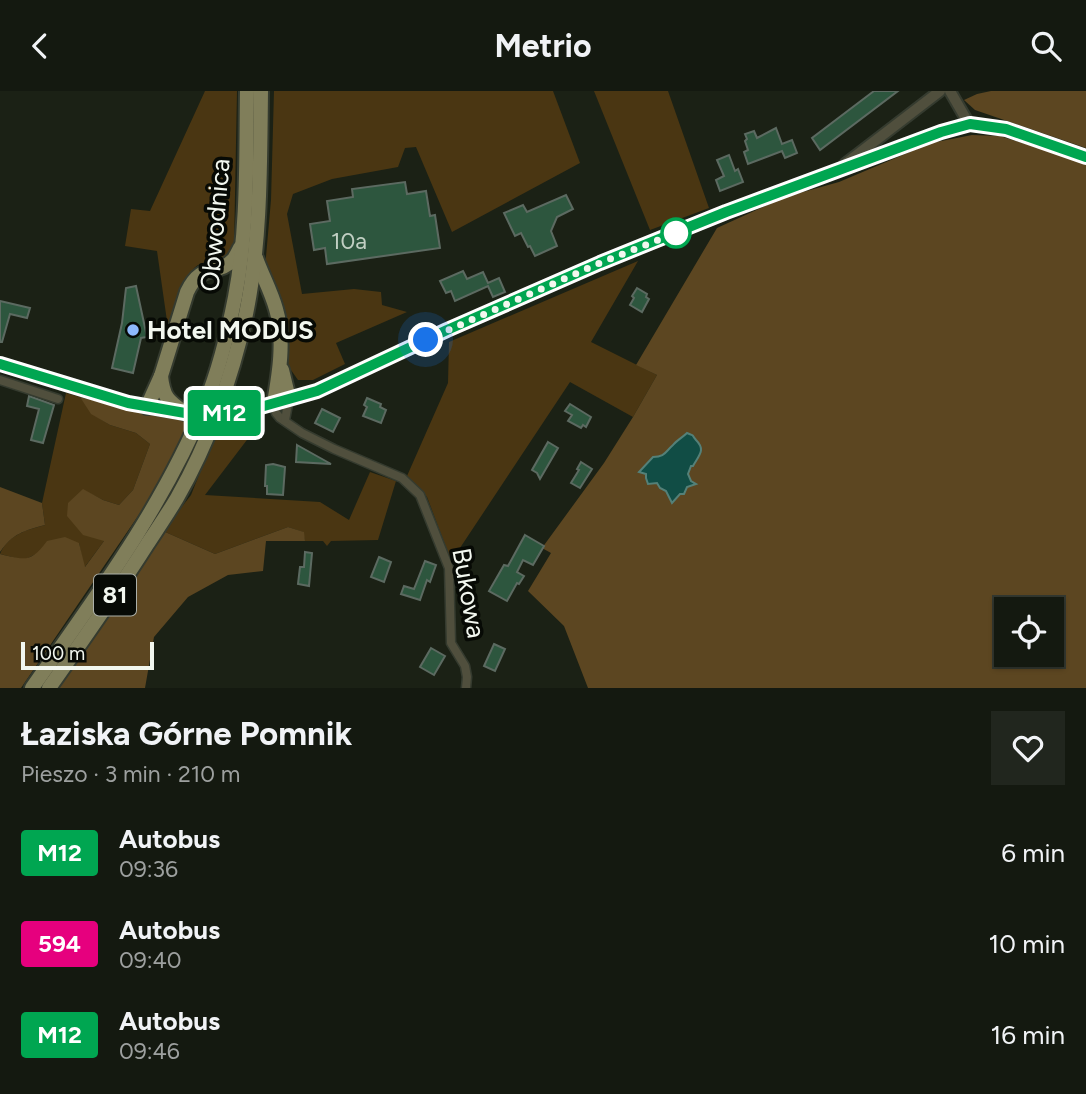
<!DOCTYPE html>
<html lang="pl">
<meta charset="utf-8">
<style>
:root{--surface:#141910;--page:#21261e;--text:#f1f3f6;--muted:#9da09f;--line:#333830}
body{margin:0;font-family:Figtree,sans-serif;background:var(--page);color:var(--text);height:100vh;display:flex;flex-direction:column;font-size:26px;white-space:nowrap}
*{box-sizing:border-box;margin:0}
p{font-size:23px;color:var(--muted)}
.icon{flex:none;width:38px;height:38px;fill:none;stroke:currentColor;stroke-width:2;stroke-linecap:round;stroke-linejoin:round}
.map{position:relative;height:597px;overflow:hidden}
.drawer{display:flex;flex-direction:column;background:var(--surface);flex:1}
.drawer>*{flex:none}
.badge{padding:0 14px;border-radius:5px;font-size:24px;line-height:46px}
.controls{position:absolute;left:994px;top:506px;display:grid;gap:14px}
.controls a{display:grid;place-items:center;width:70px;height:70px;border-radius:0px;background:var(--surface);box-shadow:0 2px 5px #0004,0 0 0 2px var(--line);font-size:35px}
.scale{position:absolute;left:21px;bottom:18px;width:133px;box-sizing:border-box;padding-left:7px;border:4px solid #f2f7ef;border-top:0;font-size:19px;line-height:24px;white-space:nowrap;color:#f2f7ef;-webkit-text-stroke:5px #070a05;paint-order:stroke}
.you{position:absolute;width:35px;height:35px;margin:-18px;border:5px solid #fff;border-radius:50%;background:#1a73e8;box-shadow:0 0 0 10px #1a73e833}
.map>.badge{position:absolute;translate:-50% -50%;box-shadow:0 0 0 4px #fff}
.round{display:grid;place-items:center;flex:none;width:74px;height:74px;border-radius:0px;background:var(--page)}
.head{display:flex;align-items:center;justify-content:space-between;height:119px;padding:0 21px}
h1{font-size:33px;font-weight:700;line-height:52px}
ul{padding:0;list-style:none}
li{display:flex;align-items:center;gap:21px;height:91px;padding:0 21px}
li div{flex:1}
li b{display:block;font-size:26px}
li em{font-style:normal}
li .badge{min-width:77px;font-weight:700;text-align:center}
header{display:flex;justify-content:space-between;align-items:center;height:91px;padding:0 21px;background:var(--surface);font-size:32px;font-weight:700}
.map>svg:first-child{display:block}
</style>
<header><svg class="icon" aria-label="back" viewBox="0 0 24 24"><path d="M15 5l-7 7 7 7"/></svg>Metrio<svg class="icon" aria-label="search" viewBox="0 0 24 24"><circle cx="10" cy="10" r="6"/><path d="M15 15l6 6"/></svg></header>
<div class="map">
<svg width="1086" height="597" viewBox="0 0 1086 597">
<rect width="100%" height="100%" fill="#1b2115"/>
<g fill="#4a3612">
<path d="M205,0H237L234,156C221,174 217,166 200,173C185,179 174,222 168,237L157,160L125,155L131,118L150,120Z"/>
<polygon points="274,0 553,0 580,72 452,141 416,56 405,57 398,76 332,88 293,103 287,123 302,203 354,198 381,201 382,214 407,221 336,252 345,273 313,289 298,289 286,272 265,177 271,109"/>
<polygon points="594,0 668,0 709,117 650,139"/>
<polygon points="638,170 591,251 657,284 633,326 570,291 456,463 450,467 427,406 407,385 448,292 449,251"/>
<path d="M66,302L80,306L94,324L110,334L136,342L150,353L133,399L119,414L103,409L83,399L104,450L84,477L79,452L38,462L24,469L0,463C8,444 26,439 45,434L42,412Z"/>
<polygon points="221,329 262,329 205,404 320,411 349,429 370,381 396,390 378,449 331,450 327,455 323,450 305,450 303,441 288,436 215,463 163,440 191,404"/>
</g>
<g fill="#5c4621" fill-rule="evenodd">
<polygon points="991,0 1086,0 1086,57 975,19 964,9 977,3"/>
<path d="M972,44L1000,45L1086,72V597H588L564,535L528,500L551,462L542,457L604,372L633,326L657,284L636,274L717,137L785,106L839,91L931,52ZM1006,518H1052V564H1006Z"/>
<path d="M80,306L149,324L190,331L153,403L21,597H0V463C25,469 31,472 47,450L65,446L79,452L85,476L104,450L83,444L67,425L68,412L83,398L103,409L119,414L133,399L150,353L136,342L110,334L91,323Z"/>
<path d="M0,396L42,412L45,434C24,440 13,442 0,461Z"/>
<polygon points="288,436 304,441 305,450 266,450 263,480 228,484 188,506 154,546 145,597 58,597 124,502 163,440 215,463"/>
</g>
<path fill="#114d45" stroke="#548078" stroke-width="2" d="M687,342C696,346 690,342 696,349C706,359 699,364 693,375H691L688,383L691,390L696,393L687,396L684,403H680L672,412L666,400L660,397L657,392L648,393L646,387V383L639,381L653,366C665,366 665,361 673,354C676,350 683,346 687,342Z"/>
<g fill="#2d563e" stroke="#5c6a61" stroke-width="2">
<polygon points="874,0 898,0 820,59 812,47"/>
<polygon points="776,37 782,53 792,49 797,62 785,67 782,60 748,73 744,61 748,59 745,50 747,48 745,43 754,40 757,47"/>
<polygon points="729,64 735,80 738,78 743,91 720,100 716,89 724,85 717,69"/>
<polygon points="405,91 407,103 426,100 430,125 435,124 440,157 327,173 325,157 314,159 310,133 330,130 327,110 353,106 352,98"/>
<polygon points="566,104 573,118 557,126 551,140 557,155 535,165 530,155 528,156 521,142 515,145 504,122 523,114 527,121"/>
<polygon points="463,180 467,188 483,181 488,192 499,187 505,201 493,206 488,195 455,210 451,200 446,202 440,190"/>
<polygon points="136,195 147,246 141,247 133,282 112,277 122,232 126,197"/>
<polygon points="637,197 647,203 646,206 649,208 642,221 630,214 634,207 632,205"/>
<polygon points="0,210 30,217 27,227 10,223 2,251 0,251"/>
<polygon points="29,305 54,314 43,352 31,349 39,318 27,315"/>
<polygon points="367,307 381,313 380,316 386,319 381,332 363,325 367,316 364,314"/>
<polygon points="570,313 591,326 586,336 583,334 581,337 568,330 572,324 565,320"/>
<polygon points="322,318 340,327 333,341 315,332"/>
<polygon points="548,351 558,357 540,388 537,382 532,379"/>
<polygon points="297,354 331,373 296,371"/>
<polygon points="581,371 592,378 580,397 571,392 579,379 577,378"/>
<polygon points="273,373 285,376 283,404 267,403 267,395 265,395 266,374"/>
<polygon points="525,444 544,455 533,474 523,469 517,481 524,485 519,493 517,492 507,510 489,500 504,474 508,475"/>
<polygon points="305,461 312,462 309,495 298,493 300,476 304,476"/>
<polygon points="379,466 391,471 384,491 371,486"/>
<polygon points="425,470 436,474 430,491 427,489 420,509 401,503 404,495 414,498"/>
<polygon points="494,553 505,558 495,580 484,575"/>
<polygon points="431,557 445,565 434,584 420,576"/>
</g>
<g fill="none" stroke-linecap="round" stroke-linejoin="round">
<g stroke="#353b2f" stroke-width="11">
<g id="minor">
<polyline points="0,289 58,308"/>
<polyline points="274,312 276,322 280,327 302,342 334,358 402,387 420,404 449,477 451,552 465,575 467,586 466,597"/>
<polyline points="285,329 289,308"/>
</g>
</g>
<g stroke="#353b2f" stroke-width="14">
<g id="tertiary">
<polyline points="950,0 969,33"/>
<polyline points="845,73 940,0"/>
<polyline points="0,273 128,312 183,321"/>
<polyline points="236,321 257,317 317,300 447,239 600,172 726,121 941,41 969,33 1006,38 1086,66"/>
</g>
</g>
<g stroke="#353b2f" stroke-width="18">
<g id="primary">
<path d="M256,167C262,184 271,200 276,218C285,248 279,283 274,312"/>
<polyline points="282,279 289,308"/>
<path d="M161,285C163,306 168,310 185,322"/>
<path d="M147,316L161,285L187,201C202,170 217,186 234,168C236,165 238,161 240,157"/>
<path d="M32,597C96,506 163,416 205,313C219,279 228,242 235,206C248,138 246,68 247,0"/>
<path d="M49,597C83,549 117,501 148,452C158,437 168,422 177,407C209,351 232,286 246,223C261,150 260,74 261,0"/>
</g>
</g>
<use href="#minor" stroke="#504f3d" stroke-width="8"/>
<use href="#tertiary" stroke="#504f3d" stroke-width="10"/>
<use href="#primary" stroke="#807e5a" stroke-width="14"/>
<g stroke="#353b2f" stroke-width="14" stroke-linecap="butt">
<polyline id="tertiary-bridge" points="185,322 236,321"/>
</g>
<use href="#tertiary-bridge" stroke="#504f3d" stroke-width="10"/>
</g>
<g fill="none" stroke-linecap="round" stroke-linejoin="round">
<g stroke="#fff" stroke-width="16">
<polyline id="line" points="0,273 128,312 185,322 221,322 257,317 317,300 447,239 600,172 726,121 941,41 970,33 1006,38 1086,66"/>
</g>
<use href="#line" stroke="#00a651" stroke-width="10"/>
<polyline stroke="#f2f7ef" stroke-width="7" stroke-dasharray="0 12.6" points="426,249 600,172 676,142"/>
</g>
<circle fill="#fff" stroke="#00a651" stroke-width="3.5" cx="676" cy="142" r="14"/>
<circle fill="#8eb9fc" stroke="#070a05" stroke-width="2.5" cx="133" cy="239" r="7"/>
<g text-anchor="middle" stroke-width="7" stroke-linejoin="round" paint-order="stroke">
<g font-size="23" fill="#c1cfc3">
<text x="349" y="158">10a</text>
</g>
<rect fill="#070a05" stroke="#acb0a9" stroke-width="2" x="94" y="483.5" width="42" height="41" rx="5"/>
<g font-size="24" font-weight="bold" fill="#f2f7ef">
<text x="115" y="512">81</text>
</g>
<g font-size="26" fill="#f2f7ef" stroke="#070a05">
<text transform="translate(215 134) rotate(-85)" y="9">Obwodnica</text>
<text transform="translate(469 502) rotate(80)" y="9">Bukowa</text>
</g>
<g font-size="26" font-weight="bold" fill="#f2f7ef" stroke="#070a05" text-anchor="start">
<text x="147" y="248">Hotel MODUS</text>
</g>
</g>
</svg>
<div class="controls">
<a><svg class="icon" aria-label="locate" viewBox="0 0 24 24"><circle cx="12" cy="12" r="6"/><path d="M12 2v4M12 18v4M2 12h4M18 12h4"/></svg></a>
</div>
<div class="scale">100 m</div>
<div class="you" style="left:426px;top:249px"></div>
<b class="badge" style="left:224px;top:322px;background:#00a651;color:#fff">M12</b>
</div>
<section class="drawer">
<div class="head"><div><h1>Łaziska Górne Pomnik</h1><p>Pieszo · 3 min · 210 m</p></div><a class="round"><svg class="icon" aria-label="heart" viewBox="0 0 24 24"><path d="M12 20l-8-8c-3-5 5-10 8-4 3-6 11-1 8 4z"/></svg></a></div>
<ul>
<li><span class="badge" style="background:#00a651;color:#fff">M12</span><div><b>Autobus</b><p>09:36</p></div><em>6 min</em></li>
<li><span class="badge" style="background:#e6007e;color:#fff">594</span><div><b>Autobus</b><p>09:40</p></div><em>10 min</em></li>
<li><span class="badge" style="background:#00a651;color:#fff">M12</span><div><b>Autobus</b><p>09:46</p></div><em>16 min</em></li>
</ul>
</section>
